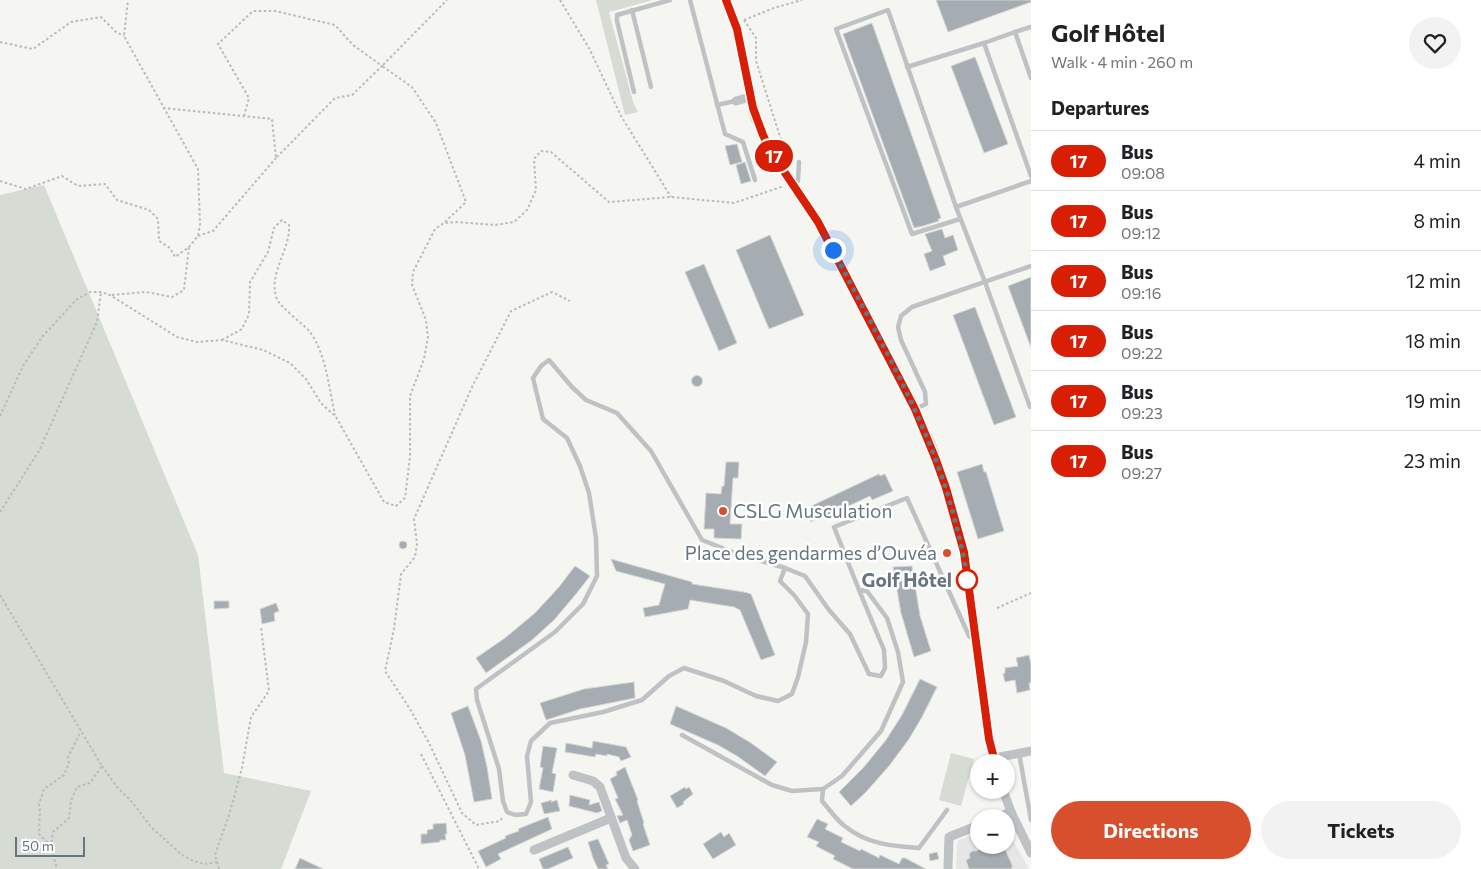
<!DOCTYPE html>
<meta charset="utf-8">
<style>
:root{--surface:#fff;--page:#f2f2f2;--text:#202124;--muted:#757577;--line:#e0e0e0;--accent:#d84f2e}
body{margin:0;font-family:Commissioner,sans-serif;background:var(--page);color:var(--text);height:100vh;display:flex;flex-direction:column;font-size:19px;white-space:nowrap}
*{box-sizing:border-box;margin:0}
p{font-size:16px;color:var(--muted)}
.icon{flex:none;width:28px;height:28px;fill:none;stroke:currentColor;stroke-width:2;stroke-linecap:round;stroke-linejoin:round}
.map{position:relative;flex:1;overflow:hidden}
.details{display:flex;flex-direction:column;background:var(--surface);width:450px}
.details>*{flex:none}
.badge{padding:0 10px;border-radius:16px;font-size:18px;line-height:32px}
.tools{position:absolute;left:970px;top:754px;display:grid;gap:10px}
.tools a{display:grid;place-items:center;width:45px;height:45px;border-radius:50%;background:var(--surface);box-shadow:0 1px 4px #0004;font-size:25px}
.scale{position:absolute;left:15px;bottom:12px;width:70px;box-sizing:border-box;padding-left:5px;border:2px solid #667681;border-top:0;font-size:14px;line-height:18px;white-space:nowrap;color:#667681;-webkit-text-stroke:4px #fff;paint-order:stroke}
.you{position:absolute;width:25px;height:25px;margin:-12px;border:4px solid #fff;border-radius:50%;background:#1a73e8;box-shadow:0 0 0 8px #1a73e833}
.map>.badge{position:absolute;translate:-50% -50%;box-shadow:0 0 0 2px #fff}
h2{padding:0 20px;font-size:19px;line-height:45px}
.round{display:grid;place-items:center;flex:none;width:52px;height:52px;border-radius:26px;background:var(--page)}
.overview{display:flex;align-items:center;justify-content:space-between;height:85px;padding:0 20px}
h1{font-size:24px;font-weight:700;line-height:38px}
.primary-button{display:flex;gap:10px;margin-top:auto;padding:10px 20px}
.primary-button a{flex:1;height:58px;border-radius:30px;background:var(--accent);color:#fff;font-size:20px;font-weight:700;line-height:58px;text-align:center}
.primary-button a+a{background:var(--page);color:var(--text)}
ul{padding:0;list-style:none}
li{display:flex;align-items:center;gap:15px;height:60px;padding:0 20px;border-top:1px solid var(--line)}
li div{flex:1}
li b{display:block;font-size:19px}
li em{font-style:normal}
li .badge{min-width:55px;font-weight:700;text-align:center}
main{display:flex;flex:1;min-height:0}
.map>svg:first-child{display:block}
</style>
<main>
<div class="map">
<svg width="1031" height="869" viewBox="0 0 1031 869">
<rect width="100%" height="100%" fill="#f5f5f1"/>
<polygon fill="#e5e6e5" points="1006,828 1029,869 956,869 957,843 959,840 979,832 979,845 1006,845"/>
<g fill="#d6dbd3">
<polygon points="596,0 653,0 609,12 633,102 638,112 625,115"/>
<polygon points="44,185 198,555 224,773 311,791 281,869 0,869 0,195"/>
<polygon points="951,753 974,759 961,806 939,800"/>
</g>
<g fill="#a5adb2" stroke="#d6d6d4">
<polygon points="936,0 1031,0 1031,2 948,32"/>
<polygon points="872,23 941,218 938,219 939,221 923,226 914,228 843,34"/>
<polygon points="975,57 1008,144 984,153 951,66"/>
<polygon points="737,144 742,162 730,165 725,146"/>
<polygon points="745,162 751,181 741,184 736,165"/>
<polygon points="942,229 945,238 953,235 958,250 943,256 946,265 930,271 924,254 932,251 925,234"/>
<polygon points="770,235 804,315 769,329 736,250"/>
<polygon points="704,264 737,343 719,351 685,272"/>
<polygon points="1031,277 1031,345 1030,345 1008,286"/>
<polygon points="975,307 1016,417 994,425 953,315"/>
<circle cx="697" cy="381" r="5.5"/>
<polygon points="726,462 739,462 738,478 733,478 730,524 742,524 741,539 714,538 714,529 704,529 706,493 721,494 722,486 724,486"/>
<polygon points="982,464 984,472 986,472 1004,531 978,539 957,472"/>
<polygon points="879,474 880,476 885,474 893,491 872,500 870,496 825,517 824,515 811,522 805,509"/>
<circle cx="403" cy="545" r="4"/>
<polygon points="611,559 692,582 692,584 744,592 751,594 775,655 761,660 740,610 734,607 690,600 688,609 645,617 643,608 659,605 665,584 616,571"/>
<polygon points="575,566 590,576 576,594 554,620 532,640 486,673 476,658 505,638 535,613 559,587"/>
<polygon points="912,566 920,616 931,651 914,657 901,613 893,567"/>
<polygon points="214,601 229,601 229,608 214,609"/>
<polygon points="276,603 279,611 274,613 275,621 262,624 260,609"/>
<polygon points="1029,655 1031,664 1031,683 1029,683 1030,690 1017,693 1015,680 1005,682 1003,674 1005,673 1005,668 1018,666 1016,658"/>
<polygon points="920,679 937,687 922,717 909,739 889,766 865,793 851,806 839,792 864,767 886,740 902,715"/>
<polygon points="634,682 635,698 580,709 546,720 540,703 584,689"/>
<polygon points="468,706 481,741 487,767 492,799 474,802 465,755 451,713"/>
<polygon points="676,706 726,728 751,743 777,762 765,776 737,756 718,745 670,724"/>
<polygon points="593,741 626,747 631,757 621,761 619,757 607,754 607,756 596,754 595,757 565,752 566,743 592,748"/>
<polygon points="543,746 557,748 552,773 556,774 553,792 539,789 543,768 540,767"/>
<polygon points="625,767 638,800 637,801 644,823 643,824 650,845 633,851 629,840 632,835 627,820 620,823 617,816 623,815 615,799 618,798 610,779 617,775 616,772"/>
<polygon points="685,787 686,789 689,787 693,794 683,802 684,804 677,808 670,796"/>
<polygon points="570,795 590,800 589,805 599,802 602,811 597,813 569,806"/>
<polygon points="552,800 551,802 557,800 560,811 544,814 541,803"/>
<polygon points="548,817 552,829 498,854 501,859 486,867 478,851 506,838 505,836 519,831 518,829"/>
<polygon points="817,819 828,824 825,829 843,838 841,842 860,851 861,849 879,858 880,855 899,864 902,858 905,858 926,869 853,869 833,859 835,856 816,846 819,842 807,837"/>
<polygon points="446,823 447,834 445,834 446,840 440,840 440,842 421,844 421,834 427,834 427,830 433,829 433,824"/>
<polygon points="721,832 724,837 729,833 736,845 713,859 703,844"/>
<polygon points="598,839 609,864 606,865 608,869 598,869 593,858 588,842"/>
<polygon points="568,847 573,858 548,869 543,869 539,859"/>
<polygon points="1004,847 1013,867 1011,867 1012,869 969,869 966,860 970,858 969,854 972,851 977,851 981,848 985,848 986,853"/>
<polygon points="937,852 939,859 930,861 929,854"/>
<polygon points="300,858 323,869 295,869"/>
</g>
<g fill="none" stroke-linecap="round" stroke-linejoin="round">
<g stroke="#b8bbbd" stroke-width="2" stroke-dasharray="2.5 2.5" stroke-linecap="butt">
<polyline points="560,0 590,50 621,116 671,197"/>
<polyline points="744,20 756,38 756,61 783,146 793,163"/>
<polyline points="744,20 774,8 802,0"/>
<polyline points="0,42 33,49 71,22 101,17 116,32 124,36"/>
<polyline points="163,108 272,119 276,158 335,98 352,95 382,66 353,45 335,25 275,11 253,11 218,44 249,98 244,116"/>
<polyline points="0,181 26,189 62,176 78,186 105,184 117,200 149,210 158,219 159,241 170,248 175,257 189,247 198,236 200,224 198,169 124,36 128,0"/>
<polyline points="445,222 466,202 436,123 412,87 382,66 447,0"/>
<polyline points="198,236 213,231 276,158"/>
<polyline points="112,295 146,292 172,297 184,290 189,247"/>
<path d="M222,340L242,329L249,314L250,282L268,252L274,228L282,220L289,225C291,249 267,275 277,299C280,307 302,323 309,331C326,352 329,389 335,415"/>
<polyline points="0,416 23,366 42,337 76,300 90,292 101,292 110,295 177,337 197,342 222,340 263,350 290,363 306,379 321,403 336,417 384,502 396,506 405,498 410,457 410,396 424,359 428,337 426,320 412,285 413,272 435,229 444,223 456,222 495,225 514,222 527,210 536,190 534,159 541,151 551,152 609,202 671,197 734,203 784,186"/>
<polyline points="0,512 39,451 97,322 101,292"/>
<polyline points="0,595 102,766 90,783 77,787 71,801 69,818 53,832 51,846 57,869"/>
<polyline points="997,608 1031,593"/>
<polyline points="421,754 479,869"/>
<polyline points="102,766 117,787 133,803 151,827 181,854 193,861 205,864 217,862"/>
<polyline points="502,818 500,821 476,825 462,813 429,743 410,709 385,671 394,629 401,574 415,557 417,544 414,519 472,387 511,311 552,292 570,301"/>
<polyline points="51,846 39,834 40,812 39,804 44,789 64,775 69,763 68,757 81,731"/>
<polyline points="219,869 215,855 230,812 242,768 251,717 269,691 261,627"/>
</g>
<g stroke="#bec2c5" stroke-width="4.5">
<polyline points="690,0 725,134 743,142 755,180"/>
<polyline points="632,10 651,87"/>
<polyline points="1015,32 1031,27"/>
<polyline points="907,67 984,43"/>
<polyline points="1031,78 1015,32 984,43 1031,176"/>
<polyline points="634,92 617,21 617,15 670,0"/>
<polyline points="717,105 735,101"/>
<polyline points="1031,181 956,207 985,282 1030,407 1031,407"/>
<polyline points="793,183 798,181 799,162"/>
<polyline points="956,207 888,10 836,29 912,234 960,219"/>
<polyline points="915,409 926,404 925,392 901,340 898,327 901,316 912,307 1031,266"/>
<polyline points="785,568 735,553 702,540 651,451 617,413 586,400 572,387 549,360 541,366 533,378 543,419 567,438 580,466 589,493 596,538 597,576 583,604 555,632 476,689 477,700 499,769 503,801 507,812 515,815 526,814 531,802 527,756 531,741 550,723 603,712 642,700 669,676 684,668 724,681 756,696 778,701 792,694 798,677 806,642 808,614 794,595 780,581 785,568 805,576 829,610 850,634 869,674 881,676 885,668 884,650 859,590"/>
<polyline points="682,735 772,785 792,791 823,789"/>
<polyline points="1019,753 1031,820"/>
<path d="M947,810L919,848C892,846 867,844 846,827C837,821 830,810 822,801L823,789L842,776L881,731L903,682L898,652L887,618L867,591L859,590L834,527L907,498L969,636L974,640"/>
</g>
<g stroke="#bec2c5" stroke-width="9">
<polyline points="726,0 737,29 750,97 755,118 771,152 818,222 915,409 932,446 946,488 964,552 985,710 989,739 995,762"/>
<polyline points="736,101 750,97"/>
<polyline points="994,758 1031,751"/>
<polyline points="573,775 593,781 600,787 626,858 635,869"/>
<polyline points="1003,790 1011,812 1031,853"/>
<polyline points="996,818 1011,812"/>
<polyline points="534,850 611,818"/>
<polyline points="948,869 949,837 979,825"/>
</g>
</g>
<g fill="none" stroke-linecap="round" stroke-linejoin="round">
<g stroke="#fff" stroke-width="11">
<polyline id="line" points="726,0 737,29 753,108 763,135 771,152 818,222 915,409 936,460 946,488 964,552 989,739 995,762"/>
</g>
<use href="#line" stroke="#d81e04" stroke-width="8"/>
<path stroke="#667681" stroke-width="5" stroke-dasharray="0 9" d="M833,250C877,336 928,420 953,513C959,536 965,558 967,580"/>
</g>
<g fill="#d84f2e" stroke="#fff" stroke-width="2">
<circle cx="723" cy="511" r="5"/>
<circle cx="947" cy="553" r="5"/>
</g>
<circle fill="#fff" stroke="#d81e04" stroke-width="2.5" cx="967" cy="580" r="10"/>
<g text-anchor="middle" stroke-width="5" stroke-linejoin="round" paint-order="stroke">
<g font-size="19" fill="#667681" stroke="#fff" text-anchor="start">
<text x="733" y="518">CSLG Musculation</text>
<text x="937" y="560" text-anchor="end">Place des gendarmes d’Ouvéa</text>
</g>
<g font-size="19" font-weight="bold" fill="#667681" stroke="#fff" text-anchor="end">
<text x="952" y="587">Golf Hôtel</text>
</g>
</g>
</svg>
<div class="tools">
<a>+</a>
<a>−</a>
</div>
<div class="scale">50 m</div>
<div class="you" style="left:833px;top:250px"></div>
<b class="badge" style="left:774px;top:156px;background:#d81e04;color:#fff">17</b>
</div>
<section class="details">
<div class="overview"><div><h1>Golf Hôtel</h1><p>Walk · 4 min · 260 m</p></div><a class="round"><svg class="icon" aria-label="heart" viewBox="0 0 24 24"><path d="M12 20l-8-8c-3-5 5-10 8-4 3-6 11-1 8 4z"/></svg></a></div>
<h2>Departures</h2>
<ul>
<li><span class="badge" style="background:#d81e04;color:#fff">17</span><div><b>Bus</b><p>09:08</p></div><em>4 min</em></li>
<li><span class="badge" style="background:#d81e04;color:#fff">17</span><div><b>Bus</b><p>09:12</p></div><em>8 min</em></li>
<li><span class="badge" style="background:#d81e04;color:#fff">17</span><div><b>Bus</b><p>09:16</p></div><em>12 min</em></li>
<li><span class="badge" style="background:#d81e04;color:#fff">17</span><div><b>Bus</b><p>09:22</p></div><em>18 min</em></li>
<li><span class="badge" style="background:#d81e04;color:#fff">17</span><div><b>Bus</b><p>09:23</p></div><em>19 min</em></li>
<li><span class="badge" style="background:#d81e04;color:#fff">17</span><div><b>Bus</b><p>09:27</p></div><em>23 min</em></li>
</ul>
<div class="primary-button"><a>Directions</a><a>Tickets</a></div>
</section>
</main>
